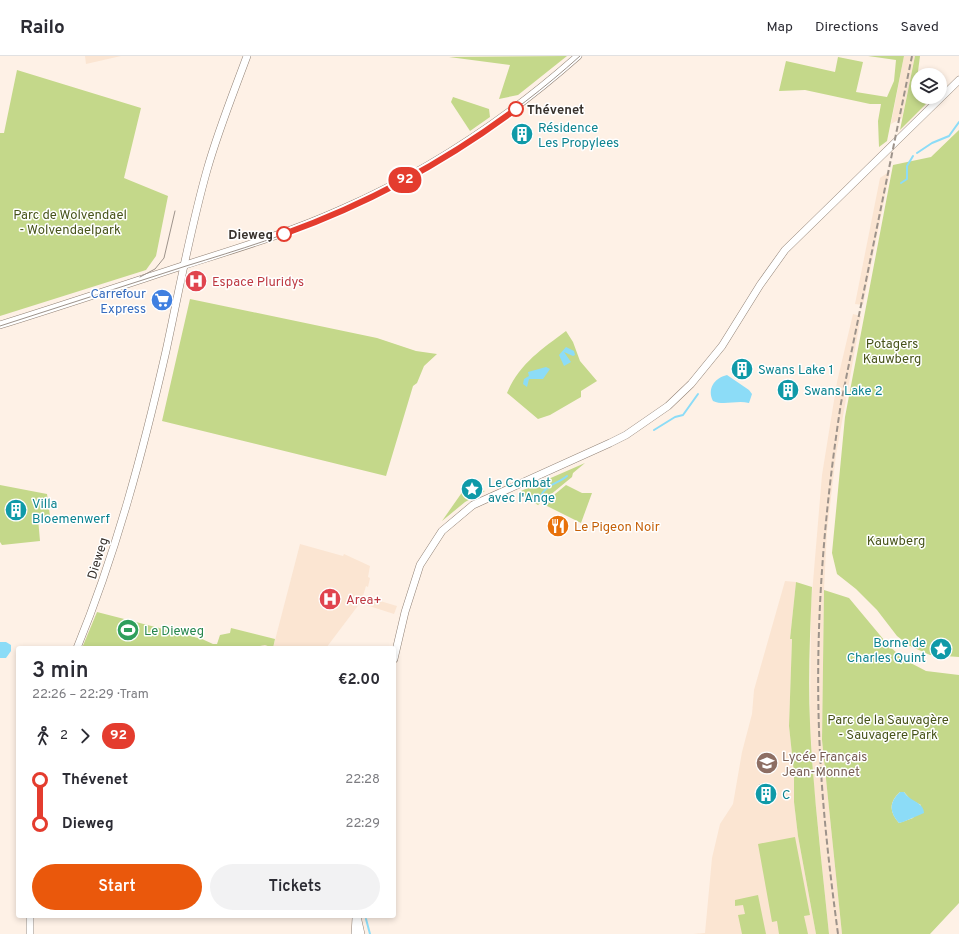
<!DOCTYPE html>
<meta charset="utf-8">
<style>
:root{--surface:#fff;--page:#f2f2f3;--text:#2b2b33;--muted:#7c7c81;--line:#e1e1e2;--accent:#ea580c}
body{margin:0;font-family:Overpass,sans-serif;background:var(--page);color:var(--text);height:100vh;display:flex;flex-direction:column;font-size:15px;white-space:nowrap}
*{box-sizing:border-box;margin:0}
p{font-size:13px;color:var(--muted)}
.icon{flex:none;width:22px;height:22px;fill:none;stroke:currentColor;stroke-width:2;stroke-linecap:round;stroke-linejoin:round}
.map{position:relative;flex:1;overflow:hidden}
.side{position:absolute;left:16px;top:590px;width:380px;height:272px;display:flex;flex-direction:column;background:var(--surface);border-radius:4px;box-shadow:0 2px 6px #0003}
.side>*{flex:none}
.badge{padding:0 8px;border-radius:13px;font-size:14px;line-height:26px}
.tools{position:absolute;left:911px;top:12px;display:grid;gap:8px}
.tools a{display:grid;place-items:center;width:36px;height:36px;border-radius:50%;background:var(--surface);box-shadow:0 2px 6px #0003;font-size:20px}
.map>.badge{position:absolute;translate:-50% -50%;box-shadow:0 0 0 2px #fff}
.legs{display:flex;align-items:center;gap:6px;height:44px;padding:0 16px;font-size:13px}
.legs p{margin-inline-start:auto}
.overview{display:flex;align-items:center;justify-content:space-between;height:68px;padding:0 16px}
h1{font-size:22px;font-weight:600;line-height:30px}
.action{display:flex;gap:8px;margin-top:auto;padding:8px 16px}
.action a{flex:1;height:46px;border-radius:24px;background:var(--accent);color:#fff;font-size:16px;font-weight:600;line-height:46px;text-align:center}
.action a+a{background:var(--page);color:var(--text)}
ul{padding:0 16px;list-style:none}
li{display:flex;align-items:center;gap:14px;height:44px;font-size:15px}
li i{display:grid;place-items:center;width:6px;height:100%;margin:0 5px;background:currentColor}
li i::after{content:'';width:10px;height:10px;margin:-5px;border:3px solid;border-radius:50%;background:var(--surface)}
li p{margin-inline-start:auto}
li:first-child i{background:linear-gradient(#0000 50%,currentColor 0)}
li:last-child i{background:linear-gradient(currentColor 50%,#0000 0)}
header{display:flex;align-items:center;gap:24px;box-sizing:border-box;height:56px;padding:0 20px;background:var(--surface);border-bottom:1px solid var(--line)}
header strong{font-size:19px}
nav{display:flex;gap:22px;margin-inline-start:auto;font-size:14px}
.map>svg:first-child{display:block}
</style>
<header>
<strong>Railo</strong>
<nav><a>Map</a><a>Directions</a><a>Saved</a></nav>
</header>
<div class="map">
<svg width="959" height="878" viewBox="0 0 959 878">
<rect width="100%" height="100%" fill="#fef1e6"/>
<g fill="#fbe5d2">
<polygon points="85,0 121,0 86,8"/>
<polygon points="904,0 915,0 902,62 891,68"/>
<polygon points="890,115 863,249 855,248 880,122"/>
<polygon points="853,258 861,260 836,399 827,475 824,534 822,684 842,878 829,878 814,732 810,667 811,550 822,419 837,326"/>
<polygon points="300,488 343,500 344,498 370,510 368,521 370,522 368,531 366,530 363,540 397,550 394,558 360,547 326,592 259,592 260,590 265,589 273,592"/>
<polygon points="785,525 796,526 790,583 792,583 789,670 794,717 794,746 798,780 816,878 693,878 705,877 712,802 720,768 733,748 742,696 752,658 754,634"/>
</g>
<g fill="#c4d88a" fill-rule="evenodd">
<polygon points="567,0 518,39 499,43 510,9 449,1"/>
<polygon points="868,0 904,0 887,85 879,91 878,65 881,48 870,48 805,34 779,35 786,5 835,16 838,1 863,6 856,36 887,41 894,25 896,4"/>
<polygon points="915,0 920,0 917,23 918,41 925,41 929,45 900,74"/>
<polygon points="17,14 141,52 124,122 168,140 156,200 146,214 0,260 0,77 4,77"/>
<polygon points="453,41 489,53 490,61 470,75 451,46"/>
<polygon points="959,74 959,601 930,599 910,590 897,580 877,554 856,533 837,518 832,497 845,361 893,109 931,101"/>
<polygon points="190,243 377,282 416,295 437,298 424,310 417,327 413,330 386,420 162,365"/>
<path d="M566,275L573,286L580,305L597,325L581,335V341L550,359L538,363L507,337C519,308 542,293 566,275Z"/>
<polygon points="585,407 573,417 572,421 538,449 521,439 521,435"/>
<polygon points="0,429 47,438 50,460 38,462 40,485 2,489 0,486"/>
<polygon points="566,429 582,437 592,437 581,467 543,448"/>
<polygon points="469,432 485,435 465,446 442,465 463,435"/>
<path d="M796,526L812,531C810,576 808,622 810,667C813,737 822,808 829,878H816L798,780L794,746V717L789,670L792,583H790Z"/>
<path d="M824,534L849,542L889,590L905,604L926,615L959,619V847L930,878H842L822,684ZM900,736H904L911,744L921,749L913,762L899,767C889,756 889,746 900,736Z"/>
<polygon points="97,556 202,583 213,588 217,588 220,579 230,577 231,572 275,583 273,592 265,589 260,590 259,592 82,592"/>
<polygon points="795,781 810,859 804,860 808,878 779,878 777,865 772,866 758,788"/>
<polygon points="758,839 766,878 742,878 738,859 745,858 743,849 735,850 735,844"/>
</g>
<g fill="#8cdcf7">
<polygon points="566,291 574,295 575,299 573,300 564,296 571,306 564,310 559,299"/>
<polygon points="546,311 550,313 543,323 529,323 527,331 523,328 524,323 529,320 528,316"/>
<path d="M727,319L749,334L752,338L749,347C736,344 724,350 713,345C707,333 714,322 727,319Z"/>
<polygon points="0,586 6,586 11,589 11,595 6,602 0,602"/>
<path d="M900,736H904C909,745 924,746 924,757L903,766L899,767C889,756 889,746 900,736Z"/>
</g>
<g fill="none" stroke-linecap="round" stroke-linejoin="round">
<g stroke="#8cdcf7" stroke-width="2">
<polyline points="917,97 932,87 949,80 959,66"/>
<polyline points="901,127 907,123 907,110 913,100"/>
<polyline points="654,374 675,361 683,359 698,338"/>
<path d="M527,440L540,441C546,428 558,428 567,420"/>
<polyline points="366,863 370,878"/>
</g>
<g stroke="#918276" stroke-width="8">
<g id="secondary">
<path d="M0,269C61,250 121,230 182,210C235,193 289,177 340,154C427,116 507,63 578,0"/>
<path d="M77,592C116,497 143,396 166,295C179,235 190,174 207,114C218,75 233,38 247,0"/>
<polyline points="394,603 405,556 420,509 442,475 473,449 610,387 626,379 668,350 691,328 722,290 760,229 785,194 959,24"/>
<polyline points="357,860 361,878"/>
<polyline points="30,878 30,860"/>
<polyline points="355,878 356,862"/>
</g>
</g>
<use href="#secondary" stroke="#fff" stroke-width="7"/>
<g stroke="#9d938b" stroke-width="1">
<polyline points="140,221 155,213 164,202 175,155"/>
<path d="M0,270C62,250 124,230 186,210C238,194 291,178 342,155C429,116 509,64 580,0"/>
</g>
<path stroke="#9d938b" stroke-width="2" stroke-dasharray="6 3" stroke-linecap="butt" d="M838,878C830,818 823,758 820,697C814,580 823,464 841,347L912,0"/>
</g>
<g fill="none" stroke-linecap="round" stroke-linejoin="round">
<g stroke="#fff" stroke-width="9">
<path id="line-1" d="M284,178C367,148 445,106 516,53"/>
</g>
<use href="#line-1" stroke="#e43c2e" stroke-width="6"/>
</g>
<defs>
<g id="building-disc" transform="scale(1.15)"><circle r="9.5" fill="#0f9aa8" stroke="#fff"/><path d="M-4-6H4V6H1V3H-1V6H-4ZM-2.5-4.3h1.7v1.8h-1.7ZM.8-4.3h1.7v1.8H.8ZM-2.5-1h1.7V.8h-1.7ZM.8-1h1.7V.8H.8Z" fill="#fff"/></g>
<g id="hospital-disc" transform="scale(1.15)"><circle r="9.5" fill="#e0444e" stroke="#fff"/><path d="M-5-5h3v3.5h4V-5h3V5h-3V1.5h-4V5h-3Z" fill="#fff"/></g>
<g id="supermarket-disc" transform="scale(1.15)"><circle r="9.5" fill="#3f7fe0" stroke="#fff"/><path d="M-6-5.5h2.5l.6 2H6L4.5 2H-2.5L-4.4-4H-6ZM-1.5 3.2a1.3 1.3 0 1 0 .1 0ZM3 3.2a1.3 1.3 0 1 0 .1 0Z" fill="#fff"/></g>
<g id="sight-disc" transform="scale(1.15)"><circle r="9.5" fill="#0f9aa8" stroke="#fff"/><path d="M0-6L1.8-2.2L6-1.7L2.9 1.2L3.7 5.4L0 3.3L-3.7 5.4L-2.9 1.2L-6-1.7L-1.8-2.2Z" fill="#fff"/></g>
<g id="restaurant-disc" transform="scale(1.15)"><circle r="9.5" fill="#e8710a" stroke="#fff"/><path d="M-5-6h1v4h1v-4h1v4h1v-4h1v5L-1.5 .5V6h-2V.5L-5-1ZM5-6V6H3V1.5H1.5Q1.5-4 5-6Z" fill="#fff"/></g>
<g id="stadium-disc" transform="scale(1.15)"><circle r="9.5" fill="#2e9e5b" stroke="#fff"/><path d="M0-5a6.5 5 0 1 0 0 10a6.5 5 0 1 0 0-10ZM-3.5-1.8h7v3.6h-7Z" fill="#fff"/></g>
<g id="school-disc" transform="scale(1.15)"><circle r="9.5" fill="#8d6e63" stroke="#fff"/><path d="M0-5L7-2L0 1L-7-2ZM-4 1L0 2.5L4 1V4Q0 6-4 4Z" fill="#fff"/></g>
</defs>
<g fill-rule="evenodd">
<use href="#building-disc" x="522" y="78"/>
<use href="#hospital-disc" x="196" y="225"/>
<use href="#supermarket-disc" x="162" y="244"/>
<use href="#building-disc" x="742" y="313"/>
<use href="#building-disc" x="788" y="334"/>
<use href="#sight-disc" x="472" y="433"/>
<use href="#building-disc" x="16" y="454"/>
<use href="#restaurant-disc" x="558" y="470"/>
<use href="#hospital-disc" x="330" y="543"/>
<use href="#stadium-disc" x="128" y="574"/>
<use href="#sight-disc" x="941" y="593"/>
<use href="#school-disc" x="767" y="707"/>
<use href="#building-disc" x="766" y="738"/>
</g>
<g fill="#fff" stroke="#e43c2e" stroke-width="2">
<circle cx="516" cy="53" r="7"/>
<circle cx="284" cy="178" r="7"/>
</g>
<g text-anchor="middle" stroke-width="3" stroke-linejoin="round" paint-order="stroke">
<g font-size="13" font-weight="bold" fill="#38322d" stroke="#fff" text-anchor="start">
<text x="527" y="58">Thévenet</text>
<text x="273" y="183" text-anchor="end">Dieweg</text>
</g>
<g font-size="13" fill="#0d838f" stroke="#fff" text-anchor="start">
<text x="538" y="76">Résidence<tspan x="538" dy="15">Les Propylees</tspan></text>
<text x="758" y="318">Swans Lake 1</text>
<text x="804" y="339">Swans Lake 2</text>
<text x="488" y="431">Le Combat<tspan x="488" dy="15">avec l'Ange</tspan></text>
<text x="32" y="452">Villa<tspan x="32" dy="15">Bloemenwerf</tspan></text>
<text x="926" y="591" text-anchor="end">Borne de<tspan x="926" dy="15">Charles Quint</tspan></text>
<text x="782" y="743">C</text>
</g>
<g font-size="13" fill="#475319" stroke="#fff">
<text x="70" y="163">Parc de Wolvendael<tspan x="70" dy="15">- Wolvendaelpark</tspan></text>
<text x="892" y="292">Potagers<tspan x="892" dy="15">Kauwberg</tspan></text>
<text x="896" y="489">Kauwberg</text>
<text x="888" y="668">Parc de la Sauvagère<tspan x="888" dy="15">- Sauvagere Park</tspan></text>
</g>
<g font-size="13" fill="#be3a42" stroke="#fff" text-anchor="start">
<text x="212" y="230">Espace Pluridys</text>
<text x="346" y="548">Area+</text>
</g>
<g font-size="13" fill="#366cbe" stroke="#fff" text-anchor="end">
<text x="146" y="242">Carrefour<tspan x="146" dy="15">Express</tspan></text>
</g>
<g font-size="13" fill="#c56008" stroke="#fff" text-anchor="start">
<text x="574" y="475">Le Pigeon Noir</text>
</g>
<g font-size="13" fill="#38322d" stroke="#fff">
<text transform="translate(97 502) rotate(-73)" y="5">Dieweg</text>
</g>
<g font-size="13" fill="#27864d" stroke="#fff" text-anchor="start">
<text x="144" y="579">Le Dieweg</text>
</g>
<g font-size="13" fill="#785e54" stroke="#fff" text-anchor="start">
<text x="782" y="705">Lycée Français<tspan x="782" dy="15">Jean-Monnet</tspan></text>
</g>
</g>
</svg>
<div class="tools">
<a><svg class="icon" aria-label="layers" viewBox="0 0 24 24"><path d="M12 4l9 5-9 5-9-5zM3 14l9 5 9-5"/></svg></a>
</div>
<b class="badge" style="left:405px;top:124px;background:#e43c2e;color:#fff">92</b>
<section class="side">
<div class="overview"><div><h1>3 min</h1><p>22:26 – 22:29 · Tram</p></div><b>€2.00</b></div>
<div class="legs"><svg class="icon" aria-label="walk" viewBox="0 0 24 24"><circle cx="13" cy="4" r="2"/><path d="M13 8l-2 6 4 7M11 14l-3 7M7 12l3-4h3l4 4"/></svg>2<svg class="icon" aria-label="forward" viewBox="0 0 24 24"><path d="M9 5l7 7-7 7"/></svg><b class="badge" style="background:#e43c2e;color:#fff">92</b></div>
<ul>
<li><i style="color:#e43c2e"></i><b>Thévenet</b><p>22:28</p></li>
<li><i style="color:#e43c2e"></i><b>Dieweg</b><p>22:29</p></li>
</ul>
<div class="action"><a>Start</a><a>Tickets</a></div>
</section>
</div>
